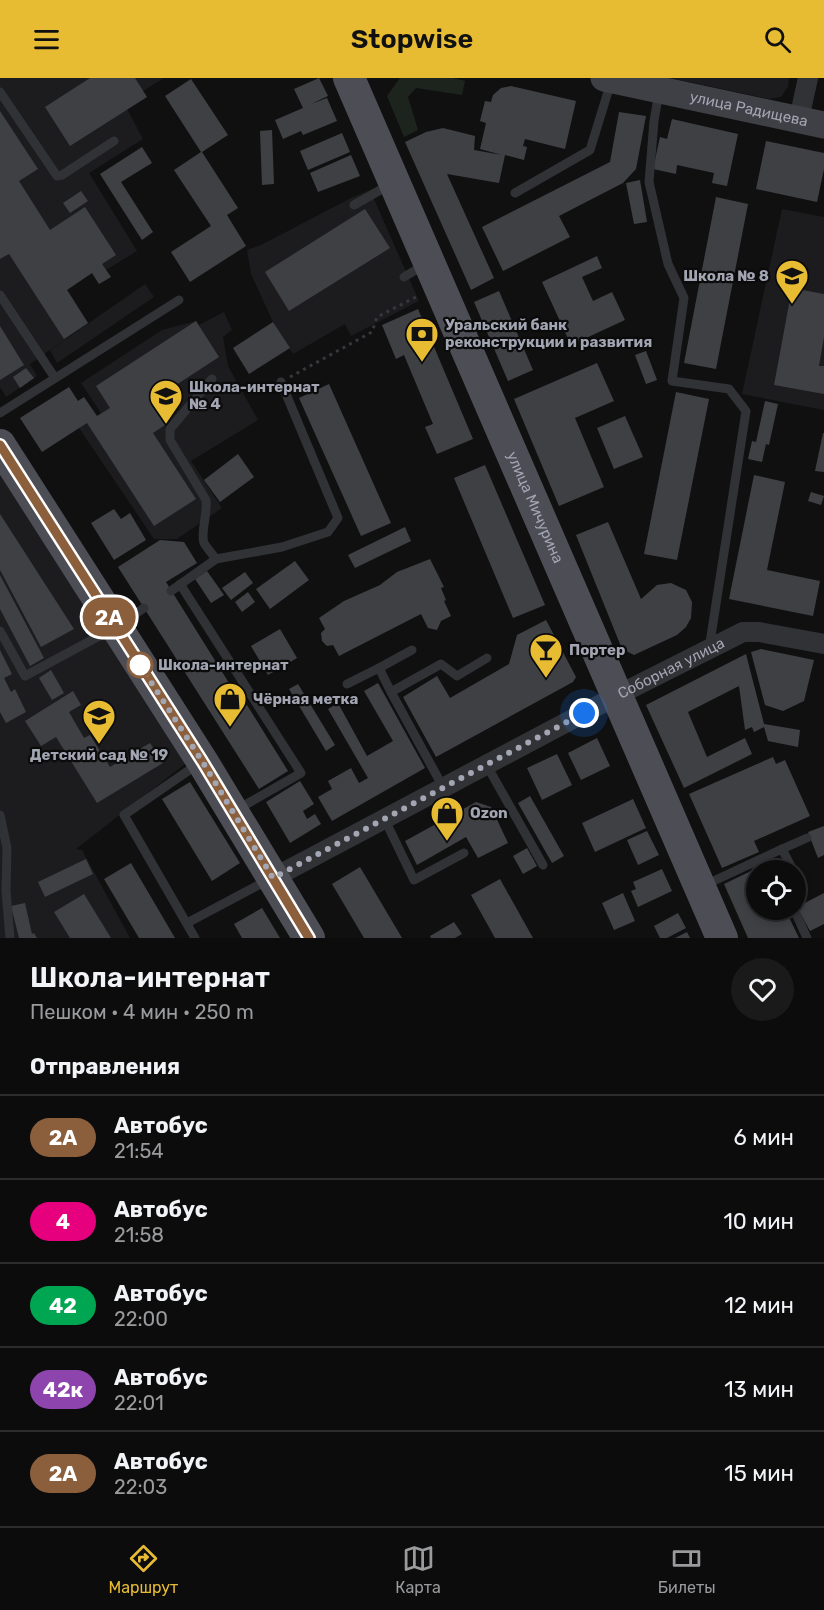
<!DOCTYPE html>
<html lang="ru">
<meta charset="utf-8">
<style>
:root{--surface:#0c0c0d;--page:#1a1a1b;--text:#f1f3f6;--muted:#9a9b9d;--line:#2c2c2e;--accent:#e8bc32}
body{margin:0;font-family:Rubik,sans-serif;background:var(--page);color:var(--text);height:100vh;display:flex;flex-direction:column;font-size:22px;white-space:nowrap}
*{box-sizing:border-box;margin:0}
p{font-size:20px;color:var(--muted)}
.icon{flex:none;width:33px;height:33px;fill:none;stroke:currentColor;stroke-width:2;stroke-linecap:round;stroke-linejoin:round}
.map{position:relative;height:860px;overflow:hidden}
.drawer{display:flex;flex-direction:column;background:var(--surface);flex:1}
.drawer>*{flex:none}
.badge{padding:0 12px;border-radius:20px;font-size:21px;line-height:39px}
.controls{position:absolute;left:746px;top:782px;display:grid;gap:12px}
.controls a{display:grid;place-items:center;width:60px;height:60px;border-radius:50%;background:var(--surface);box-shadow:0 3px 9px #0003,0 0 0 2px var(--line);font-size:30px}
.you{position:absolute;width:30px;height:30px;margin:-15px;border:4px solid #fff;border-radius:50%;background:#1a73e8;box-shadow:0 0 0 9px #1a73e833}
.map>.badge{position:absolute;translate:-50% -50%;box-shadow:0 0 0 3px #fff}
h2{padding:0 30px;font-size:22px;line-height:54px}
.round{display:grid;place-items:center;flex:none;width:63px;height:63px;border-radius:32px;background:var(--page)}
.summary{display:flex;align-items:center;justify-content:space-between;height:102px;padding:0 30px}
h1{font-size:28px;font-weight:600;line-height:45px}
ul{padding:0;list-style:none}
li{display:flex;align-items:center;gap:18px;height:84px;padding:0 30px;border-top:2px solid var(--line)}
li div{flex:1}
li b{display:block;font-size:22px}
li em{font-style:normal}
li .badge{min-width:66px;font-weight:700;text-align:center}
header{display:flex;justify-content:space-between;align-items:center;height:78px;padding:0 30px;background:var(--accent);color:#111;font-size:27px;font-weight:600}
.tabs{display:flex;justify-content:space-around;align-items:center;height:84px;border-top:2px solid var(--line);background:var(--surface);font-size:16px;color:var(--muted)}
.tabs a{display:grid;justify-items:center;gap:3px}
.tabs .current{color:var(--accent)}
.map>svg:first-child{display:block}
</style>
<header><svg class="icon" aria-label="menu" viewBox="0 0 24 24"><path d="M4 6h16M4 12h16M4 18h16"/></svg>Stopwise<svg class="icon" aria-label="search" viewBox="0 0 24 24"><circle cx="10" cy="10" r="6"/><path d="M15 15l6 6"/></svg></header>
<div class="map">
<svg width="824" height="860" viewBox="0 0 824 860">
<rect width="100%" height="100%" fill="#101011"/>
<g fill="#1c1c1e">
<polygon points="0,0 164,0 143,13 127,31 143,61 89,95 137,173 106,192 111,199 99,206 92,195 67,211 88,245 30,286 37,298 6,319 0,309"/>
<polygon points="671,0 789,0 788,9 781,19 769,21"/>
<polygon points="370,112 419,223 351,258 345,246 293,276 273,244 251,196 247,172 263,166 349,121"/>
<polygon points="782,131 824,139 824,332 742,316"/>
<polygon points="145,206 154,219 57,285 50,272"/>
<polygon points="224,234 232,252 223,259 228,288 258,342 191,383 222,430 177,461 154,461 79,350 101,335 81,305 162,252 196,243 199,247"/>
<polygon points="0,387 190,682 76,771 82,772 130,860 0,860"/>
</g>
<polygon fill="#1d241e" points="400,0 453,0 465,3 462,17 416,10 408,19 418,52 404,59 387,18"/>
<g fill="#3f4044">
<polygon points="90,0 135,0 147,19 70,68 45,29"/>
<polygon points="319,0 328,18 311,26 327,20 337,43 303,57 301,53 283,61 275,42 303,30 294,11"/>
<polygon points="191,1 228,57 202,74 238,130 227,137 246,168 190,204 171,174 211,148 174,92 201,74 165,18"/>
<polygon points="511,8 576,23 565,71 525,61 523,68 527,69 524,82 505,77 499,105 447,96 494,200 471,212 405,64 426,54 443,50 475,58 474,72 502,77 480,71 486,45 480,43 485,23 491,24 493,17 501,10"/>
<polygon points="0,33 38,91 19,103 50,152 85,129 116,177 102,186 111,199 99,206 92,195 67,212 88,245 64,261 9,176 0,181"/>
<polygon points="619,34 646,38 636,91 623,105 559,138 570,159 503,193 482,149 610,84"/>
<polygon points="672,41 738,56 727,108 712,105 714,95 677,87 676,96 653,91 660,59 667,61"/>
<polygon points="272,52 274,106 262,107 260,53"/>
<polygon points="342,55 350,74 308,92 300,73"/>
<polygon points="766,63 824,75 824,91 817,124 756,111"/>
<polygon points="142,69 152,85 121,104 153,154 142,162 100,96"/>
<polygon points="351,77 360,98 318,114 310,95"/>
<polygon points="640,102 647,144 634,146 626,105"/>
<polygon points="81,113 88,123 70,135 63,125"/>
<polygon points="716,119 748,126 716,291 684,285"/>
<polygon points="365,131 390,170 289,233 265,194"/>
<polygon points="597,178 602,190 582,199 593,223 612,214 625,242 571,267 542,204"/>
<polygon points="792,210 824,216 824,259 819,288 824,288 824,316 774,307"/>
<polygon points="499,213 533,292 508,303 474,224"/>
<polygon points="418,231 473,361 437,376 425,349 433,346 404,277 396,281 382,247"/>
<polygon points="196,243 219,279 150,324 165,347 153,355 196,421 154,448 87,345 42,374 20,340 69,309 78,323 84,319 97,338 110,330 96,308"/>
<polygon points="273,244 290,270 249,296 233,270"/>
<polygon points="0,248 24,287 0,302"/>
<polygon points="646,273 657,302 646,306 635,277"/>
<polygon points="597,285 614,323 575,340 604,409 559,428 514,321"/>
<polygon points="26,290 34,300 20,310 13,299"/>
<polygon points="329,306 391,445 361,458 299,320"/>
<polygon points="676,314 709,321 677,482 644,476"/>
<polygon points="765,323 778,326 769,367 766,366 762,384 748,381 752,363 756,364"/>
<polygon points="625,338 643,379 614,391 597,350"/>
<polygon points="823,355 824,355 824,394 815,393"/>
<polygon points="238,376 254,399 220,424 204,402"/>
<polygon points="485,387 545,527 513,540 454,400"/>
<polygon points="754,397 785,404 767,492 820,503 813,538 729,521"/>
<polygon points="811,414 824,418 821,427 808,423"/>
<polygon points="114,431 121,441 130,435 146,462 114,482 91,445"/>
<polygon points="0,436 74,551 41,569 0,492"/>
<polygon points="608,444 641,521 657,507 671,505 686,512 692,524 691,540 686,549 677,557 634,577 622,571 576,457"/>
<polygon points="405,449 411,463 355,490 348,477"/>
<polygon points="160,462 184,464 197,485 166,504 244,629 247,627 288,693 259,711 118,489"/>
<polygon points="430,481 444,509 441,510 446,522 444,523 451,538 441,543 437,552 428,550 421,536 339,578 333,567 327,568 322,563 321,555 325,551 319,540 344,523 380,507 397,494"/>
<polygon points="295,483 309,502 270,531 256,511"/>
<polygon points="207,493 224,517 211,525 195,501"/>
<polygon points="245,494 253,505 231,522 222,510"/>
<polygon points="0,497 44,580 30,588 0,531"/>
<polygon points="248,514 255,524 242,534 235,524"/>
<polygon points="546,542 576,599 573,604 436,679 403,619 437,598 450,620 509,586 517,557"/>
<polygon points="280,551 297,580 268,597 251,568"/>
<polygon points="761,571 814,582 804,623 783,633 765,627 751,574"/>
<polygon points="0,572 12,596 4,600 11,614 15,611 26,634 6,645 0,634"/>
<polygon points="746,576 764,646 800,652 798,669 768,663 764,649 754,654 752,649 745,652 739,608 688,634 707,679 745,660 752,676 684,710 646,627"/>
<polygon points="51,592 64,615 52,622 39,600"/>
<polygon points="378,605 425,690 332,743 318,719 332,711 328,703 351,690 359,705 368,700 328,631 338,625 367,678 393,663 364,613"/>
<polygon points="298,606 335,667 326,673 289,611"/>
<polygon points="73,613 81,627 69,634 84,660 90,657 110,689 150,665 163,685 97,725 56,659 41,668 25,643"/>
<polygon points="597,660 610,688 581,702 568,675"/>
<polygon points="557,676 572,707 542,722 527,690"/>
<polygon points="773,679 776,686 785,682 810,738 754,763 759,774 722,790 689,716"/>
<polygon points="300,703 314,726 303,733 307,741 315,736 321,746 290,765 266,724"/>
<polygon points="190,704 240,785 212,803 162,721"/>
<polygon points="530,718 564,778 552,785 518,725"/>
<polygon points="633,721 646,750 595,774 582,745"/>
<polygon points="476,724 491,729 508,765 478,780 466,759 417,787 405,763"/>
<polygon points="824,748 824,777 818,780 808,754"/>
<polygon points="647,753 659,777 638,787 627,762"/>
<polygon points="527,770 537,788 523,796 513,778"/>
<polygon points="86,781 93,796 45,819 38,804"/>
<polygon points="772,783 776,792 756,792 756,831 785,831 799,860 748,860 724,806"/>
<polygon points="131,785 175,860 139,860 104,801"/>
<polygon points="360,789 402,860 364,860 332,806"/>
<polygon points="662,791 672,813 638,829 631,813 636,811 633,804"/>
<polygon points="500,801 533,860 495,860 471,817"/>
<polygon points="623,815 635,843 614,852 602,825"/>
<polygon points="824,815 824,846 810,853 797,829"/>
<polygon points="84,816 111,860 70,860 54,834"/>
<polygon points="25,825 32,856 34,855 37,860 19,860 11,828"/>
<polygon points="262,830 280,860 242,860 234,846"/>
<polygon points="678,835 686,850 667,860 660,860 654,848"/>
<polygon points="454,844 462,856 455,860 431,860 430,858"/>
<polygon points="687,854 690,860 675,860"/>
</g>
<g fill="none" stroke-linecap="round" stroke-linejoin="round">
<polyline stroke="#37383d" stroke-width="3" stroke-dasharray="3 4.5" stroke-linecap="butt" points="290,299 372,254 377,239 418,218"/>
<g stroke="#313236" stroke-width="9">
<polyline points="0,14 57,98 62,97 114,63"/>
<polyline points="659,14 654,43 649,104 668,186 684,220 672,303 729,311 746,333 709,571"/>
<polyline points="515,115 590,72 611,4"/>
<polyline points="354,127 389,107"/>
<polyline points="404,199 424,187"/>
<polyline points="0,217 55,300"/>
<path d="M212,301L170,351V362L206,422C208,436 200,455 204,465C207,470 212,476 216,481"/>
<polyline points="0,335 179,222"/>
<polyline points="180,506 301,695 238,731"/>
<polyline points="171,513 216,481 282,469 328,454 338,440 281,304"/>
<polyline points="0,553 25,598 116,549 144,530"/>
<polyline points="347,606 379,590"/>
<polyline points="391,614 379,590 412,572"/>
<polyline points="486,686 543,787"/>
<polyline points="443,709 391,614 441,586 457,598 487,580"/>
<polyline points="0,737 7,770 6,813 10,860"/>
<polyline points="384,740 414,802 464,775"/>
<polyline points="782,771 807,760"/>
<polyline points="705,807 782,771 793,792"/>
<polyline points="794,831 807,860"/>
<polyline points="187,845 268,802"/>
<polyline points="195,860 124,737 198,686"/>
</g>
<g stroke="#313236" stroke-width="20">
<polyline points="799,41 808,0"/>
<path id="s1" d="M273,800L618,617L743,554H759L824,566"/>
</g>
<path stroke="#3f4046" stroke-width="27" id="s2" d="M604,0L824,47"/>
<g stroke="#4d4e55" stroke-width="32">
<path id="s3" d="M349,0L722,860"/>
<polyline points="0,367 202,683 309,860"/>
</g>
</g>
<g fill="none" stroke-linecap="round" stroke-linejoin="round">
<g stroke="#fff" stroke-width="14">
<polyline id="line" points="0,367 202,683 309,860"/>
</g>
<use href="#line" stroke="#8b5e3c" stroke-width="9"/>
<polyline stroke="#a2a5b2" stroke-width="6" stroke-dasharray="0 10.8" points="140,587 202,683 273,800 584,635"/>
</g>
<defs>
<g id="school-pin" transform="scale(1.725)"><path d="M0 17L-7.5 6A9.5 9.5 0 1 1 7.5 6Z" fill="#e8bc32" stroke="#0b0b0c"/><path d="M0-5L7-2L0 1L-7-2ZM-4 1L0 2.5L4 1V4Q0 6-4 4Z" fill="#111"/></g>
<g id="bank-pin" transform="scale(1.725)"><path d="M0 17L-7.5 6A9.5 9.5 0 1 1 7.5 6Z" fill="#e8bc32" stroke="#0b0b0c"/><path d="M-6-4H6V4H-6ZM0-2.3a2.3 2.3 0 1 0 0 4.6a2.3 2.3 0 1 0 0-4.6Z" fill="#111"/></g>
<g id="bar-pin" transform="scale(1.725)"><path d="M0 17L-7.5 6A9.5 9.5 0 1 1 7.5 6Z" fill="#e8bc32" stroke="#0b0b0c"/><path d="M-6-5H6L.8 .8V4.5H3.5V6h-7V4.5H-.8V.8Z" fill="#111"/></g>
<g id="shop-pin" transform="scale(1.725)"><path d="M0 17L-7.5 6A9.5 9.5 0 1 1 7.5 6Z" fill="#e8bc32" stroke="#0b0b0c"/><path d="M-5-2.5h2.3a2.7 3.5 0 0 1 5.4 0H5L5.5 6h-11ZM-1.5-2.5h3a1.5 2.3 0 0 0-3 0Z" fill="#111"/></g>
</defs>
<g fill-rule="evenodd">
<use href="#school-pin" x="792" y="198"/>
<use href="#bank-pin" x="422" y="256"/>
<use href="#school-pin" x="166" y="318"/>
<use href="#bar-pin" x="546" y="572"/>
<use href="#shop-pin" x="230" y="621"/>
<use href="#school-pin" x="99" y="638"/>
<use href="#shop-pin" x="447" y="735"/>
</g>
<circle fill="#fff" stroke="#8b5e3c" stroke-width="3" cx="140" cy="587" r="12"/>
<g text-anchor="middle" stroke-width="4.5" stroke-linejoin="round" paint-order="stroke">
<g font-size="15" fill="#a2a5b2" stroke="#0b0b0c">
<text dy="5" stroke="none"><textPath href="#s2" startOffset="148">улица Радищева</textPath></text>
<text dy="5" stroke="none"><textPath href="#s3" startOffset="468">улица Мичурина</textPath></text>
<text dy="5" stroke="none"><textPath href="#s1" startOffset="450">Соборная улица</textPath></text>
</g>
<g font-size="15" font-weight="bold" fill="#a2a5b2" stroke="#0b0b0c" text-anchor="start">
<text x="769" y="203" text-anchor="end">Школа № 8</text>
<text x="445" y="252">Уральский банк<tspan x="445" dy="17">реконструкции и развития</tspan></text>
<text x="189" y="314">Школа-интернат<tspan x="189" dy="17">№ 4</tspan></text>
<text x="569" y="577">Портер</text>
<text x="253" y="626">Чёрная метка</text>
<text x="99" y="682" text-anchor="middle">Детский сад № 19</text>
<text x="470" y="740">Ozon</text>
</g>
<g font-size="15" font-weight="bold" fill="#a2a5b2" stroke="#0b0b0c" text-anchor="start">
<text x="158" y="592">Школа-интернат</text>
</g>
</g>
</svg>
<div class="controls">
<a><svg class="icon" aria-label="locate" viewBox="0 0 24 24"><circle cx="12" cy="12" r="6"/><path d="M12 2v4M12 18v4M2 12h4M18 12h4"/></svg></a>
</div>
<div class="you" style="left:584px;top:635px"></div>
<b class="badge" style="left:109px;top:539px;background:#8b5e3c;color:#fff">2А</b>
</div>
<section class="drawer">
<div class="summary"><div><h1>Школа-интернат</h1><p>Пешком · 4 мин · 250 m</p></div><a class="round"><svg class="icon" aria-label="heart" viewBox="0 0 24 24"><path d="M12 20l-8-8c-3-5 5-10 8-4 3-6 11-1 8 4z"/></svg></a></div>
<h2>Отправления</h2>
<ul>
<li><span class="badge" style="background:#8b5e3c;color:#fff">2А</span><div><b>Автобус</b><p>21:54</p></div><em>6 мин</em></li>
<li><span class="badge" style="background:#e6007e;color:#fff">4</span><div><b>Автобус</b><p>21:58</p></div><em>10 мин</em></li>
<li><span class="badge" style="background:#00a651;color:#fff">42</span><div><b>Автобус</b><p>22:00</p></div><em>12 мин</em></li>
<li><span class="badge" style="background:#8e44ad;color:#fff">42к</span><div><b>Автобус</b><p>22:01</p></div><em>13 мин</em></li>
<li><span class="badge" style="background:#8b5e3c;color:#fff">2А</span><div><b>Автобус</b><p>22:03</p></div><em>15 мин</em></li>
</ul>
</section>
<nav class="tabs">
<a class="current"><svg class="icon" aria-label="directions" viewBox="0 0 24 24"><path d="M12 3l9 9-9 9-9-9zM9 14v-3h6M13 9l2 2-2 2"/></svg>Маршрут</a>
<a><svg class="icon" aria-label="map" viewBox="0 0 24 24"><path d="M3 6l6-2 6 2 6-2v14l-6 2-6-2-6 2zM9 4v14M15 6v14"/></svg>Карта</a>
<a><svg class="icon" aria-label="tickets" viewBox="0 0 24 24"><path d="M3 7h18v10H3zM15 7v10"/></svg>Билеты</a>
</nav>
